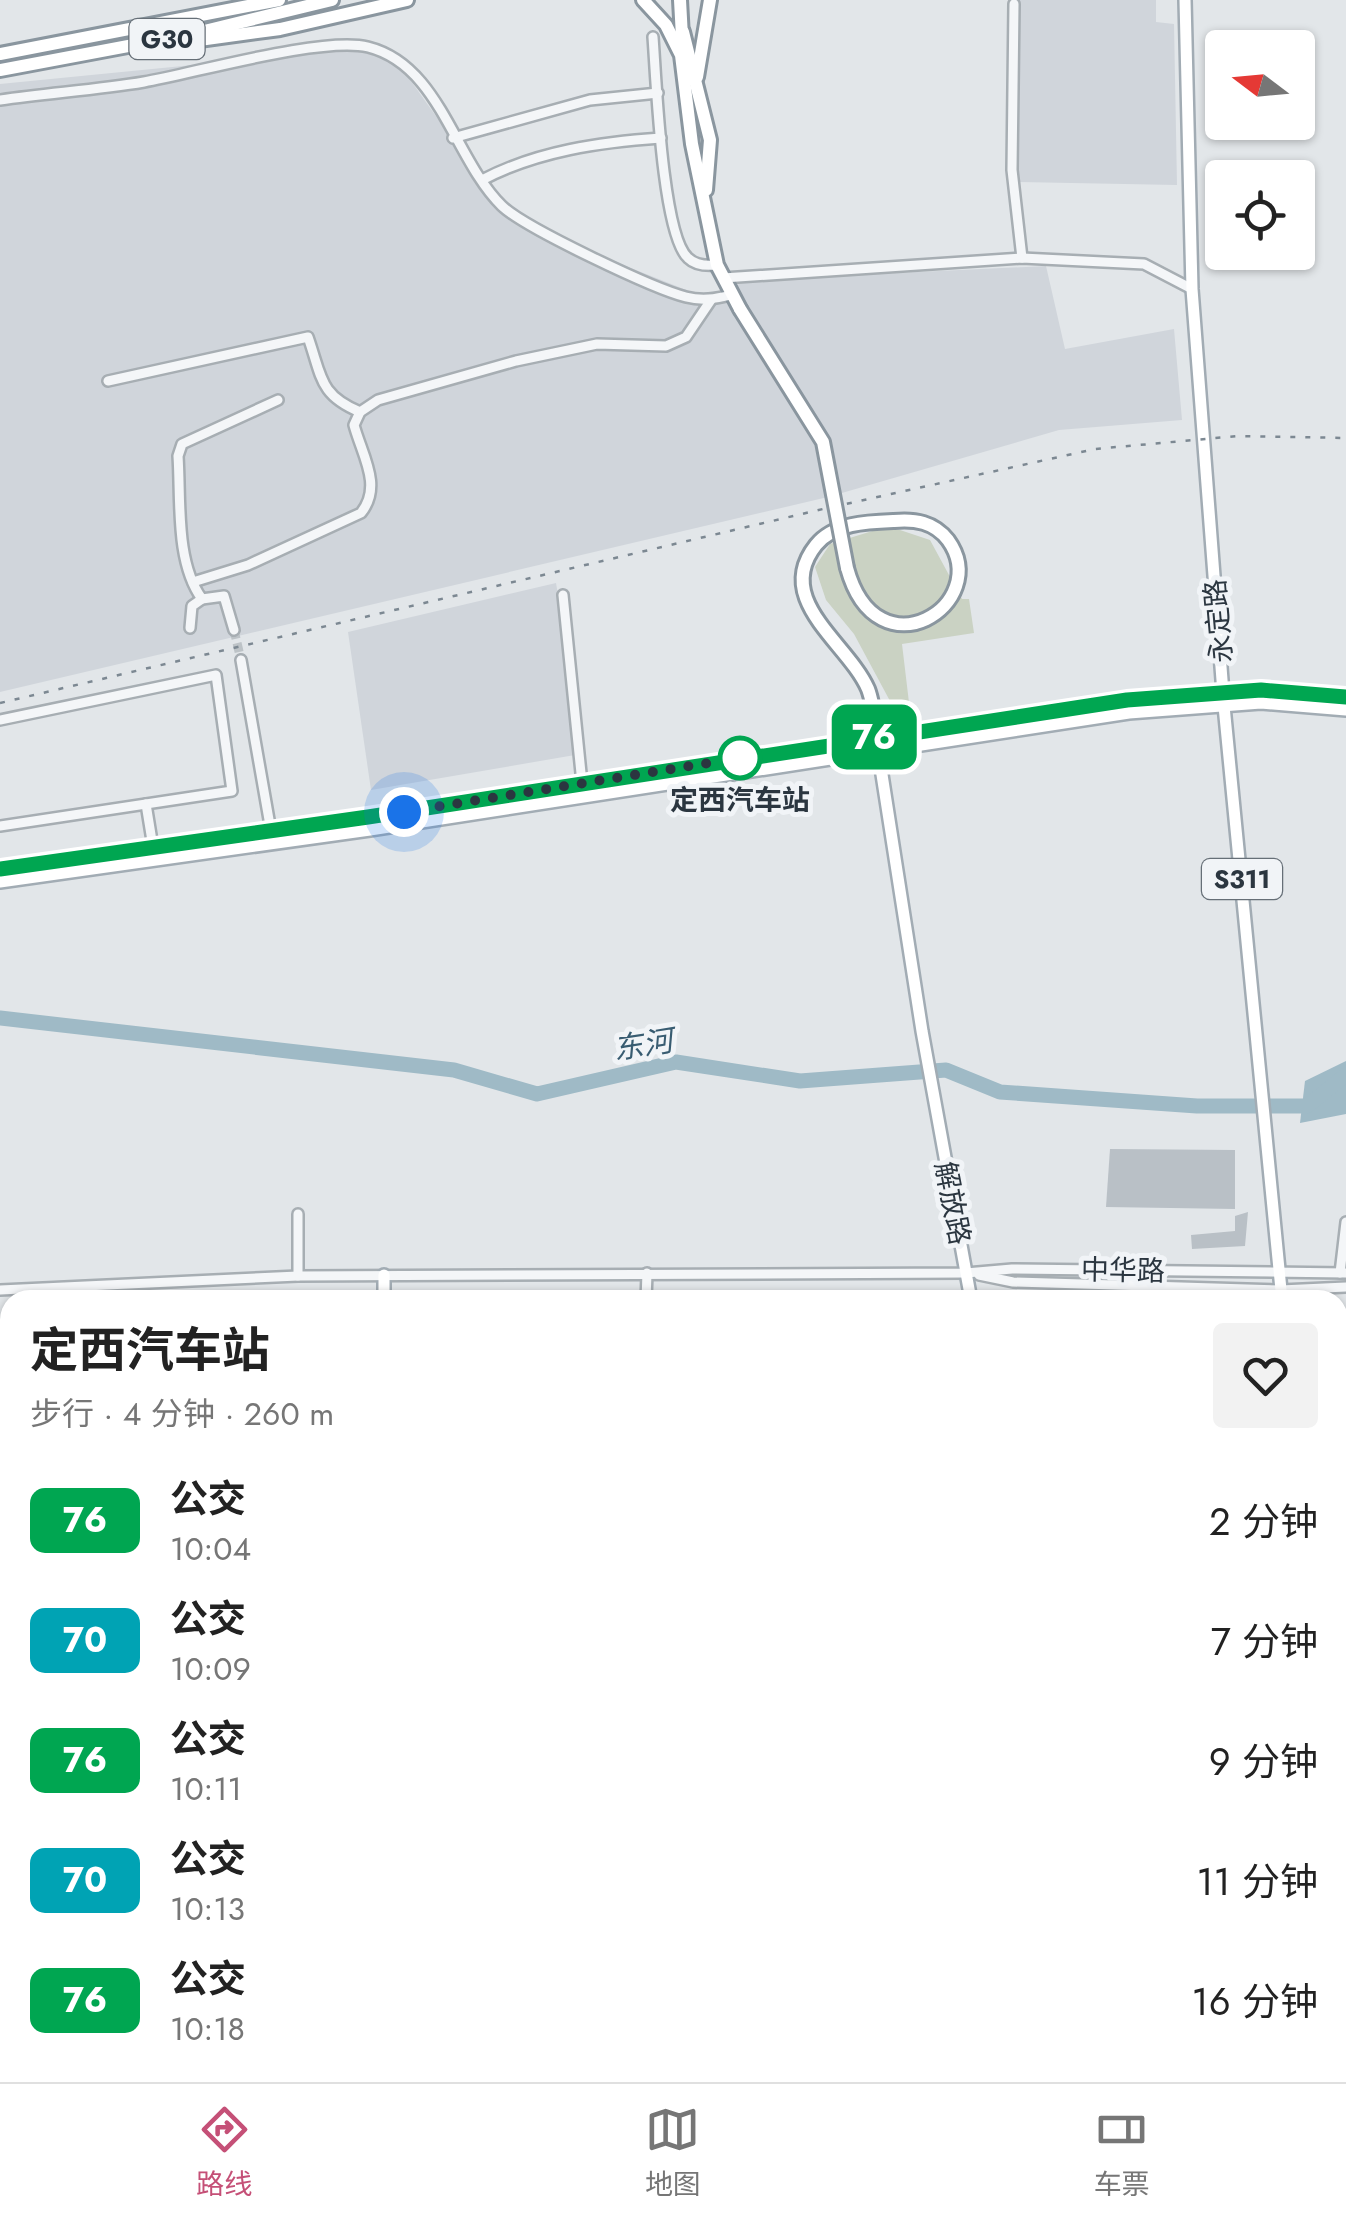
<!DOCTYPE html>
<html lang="zh">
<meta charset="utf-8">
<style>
:root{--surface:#fff;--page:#f2f2f2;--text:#222;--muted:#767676;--line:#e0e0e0;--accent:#c55077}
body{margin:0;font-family:Jost,"Noto Sans SC",sans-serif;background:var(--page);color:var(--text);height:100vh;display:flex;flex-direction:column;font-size:38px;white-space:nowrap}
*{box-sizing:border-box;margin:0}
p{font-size:32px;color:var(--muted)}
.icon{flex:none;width:55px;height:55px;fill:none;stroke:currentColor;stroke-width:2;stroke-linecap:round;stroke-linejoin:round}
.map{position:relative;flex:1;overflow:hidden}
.details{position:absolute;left:0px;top:1290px;width:1348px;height:792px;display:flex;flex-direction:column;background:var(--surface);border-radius:30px 30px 0 0;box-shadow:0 2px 8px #0004}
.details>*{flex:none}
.badge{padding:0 20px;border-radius:15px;font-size:35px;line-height:65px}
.needle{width:65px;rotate:286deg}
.controls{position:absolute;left:1205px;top:30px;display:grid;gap:20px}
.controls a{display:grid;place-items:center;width:110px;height:110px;border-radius:10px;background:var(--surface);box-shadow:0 2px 8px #0004;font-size:50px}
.you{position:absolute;width:50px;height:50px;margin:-25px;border:8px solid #fff;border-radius:50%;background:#1a73e8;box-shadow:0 0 0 15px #1a73e833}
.map>.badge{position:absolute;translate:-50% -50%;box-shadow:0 0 0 5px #fff}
.round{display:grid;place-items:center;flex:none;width:105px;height:105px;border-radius:10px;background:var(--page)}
.overview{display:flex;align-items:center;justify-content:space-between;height:170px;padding:0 30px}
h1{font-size:48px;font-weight:700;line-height:75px}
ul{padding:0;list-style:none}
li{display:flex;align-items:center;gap:30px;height:120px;padding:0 30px}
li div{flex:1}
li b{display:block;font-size:38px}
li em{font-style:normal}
li .badge{min-width:110px;font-weight:700;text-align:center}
.dock{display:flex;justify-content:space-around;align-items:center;height:140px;border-top:2px solid var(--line);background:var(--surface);font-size:28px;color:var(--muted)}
.dock a{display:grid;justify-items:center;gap:5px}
.dock .active{color:var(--accent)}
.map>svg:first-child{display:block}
</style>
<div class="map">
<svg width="1346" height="2082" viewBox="0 0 1346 2082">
<rect width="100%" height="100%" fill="#e2e6e9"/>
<g fill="#d0d5db">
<polygon points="1018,0 1156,0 1156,22 1174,24 1177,185 1019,182"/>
<polygon points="386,46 510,220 709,299 747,280 1046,266 1065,349 1174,329 1182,420 1059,430 828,497 0,692 0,84"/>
<polygon points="556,583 567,650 575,755 371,790 348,632"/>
</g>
<polygon fill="#cad2c3" points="879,529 900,530 930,540 962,599 969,599 974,633 902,644 910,711 901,711 890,701 854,634 826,600 815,567 830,544"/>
<polygon fill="#9fbac6" points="1346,1061 1346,1114 1300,1123 1305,1081"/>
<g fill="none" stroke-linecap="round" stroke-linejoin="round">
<polyline stroke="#9fbac6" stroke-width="15" points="0,1018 454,1070 537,1094 676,1062 800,1081 946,1070 1000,1092 1197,1106 1307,1106 1346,1075"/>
</g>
<g fill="#b9c0c6">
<polygon points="1110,1149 1235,1150 1235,1209 1106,1207"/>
<polygon points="1248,1212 1245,1246 1192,1249 1191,1235 1235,1231 1235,1216"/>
</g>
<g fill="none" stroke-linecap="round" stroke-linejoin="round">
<polyline stroke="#bdc3c7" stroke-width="9" stroke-dasharray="9 4.5" stroke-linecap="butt" points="234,630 241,660"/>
<g stroke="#a7aeb3" stroke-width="14">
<g id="minor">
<polyline points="1014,4 1012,170 1022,258"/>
<path d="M653,37C656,76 662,235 688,258C695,265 707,266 717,265"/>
<path d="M0,100C48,93 96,90 144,82C195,73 323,36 368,47C440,65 454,159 502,206C525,228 654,289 686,297C702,301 715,299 731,295"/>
<polyline points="453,138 590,100 658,93"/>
<path d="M482,180C537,151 601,142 661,138"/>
<polyline points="723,278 1022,258 1144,264 1192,289"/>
<path d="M108,381L308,337C322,377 319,395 360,412"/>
<path d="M193,582L248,565L361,513C383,486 362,455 354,425L360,412L378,400L516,361L597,344L666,346L686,337L711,300"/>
<polyline points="563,595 582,783"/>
<path d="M202,599C175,562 181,500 178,456L182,444L278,400"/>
<polyline points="190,628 192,606 202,599 224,596 234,630"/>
<polyline points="241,660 271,831"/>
<polyline points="0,720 216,675 232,791 0,826"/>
<polyline points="146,804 153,847"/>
<polyline points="298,1214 298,1276"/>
<polyline points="1340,1273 1346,1222"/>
<polyline points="979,1275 1013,1282 1281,1290 1346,1287"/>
<polyline points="0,1290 298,1276 966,1273 1012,1269 1346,1273"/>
<polyline points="646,1300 647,1273"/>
<polyline points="1338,1416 1346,1416"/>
<polyline points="1338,1666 1346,1665"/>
<polyline points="0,1725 10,1724"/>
<polyline points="0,1821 10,1829"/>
<polyline points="1338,1868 1346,1866"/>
<polyline points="83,2072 94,2082"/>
<polyline points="1,2082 10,2043"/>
<polyline points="730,2082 731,2077 754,2082"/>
</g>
</g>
<g stroke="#a2acb4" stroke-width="16">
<g id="major">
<polyline points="1185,0 1192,289 1224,706 1282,1300"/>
<polyline points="878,749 922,1031 971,1300"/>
<polyline points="0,869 368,817 1127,700 1261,690 1346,697"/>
<polyline points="0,882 370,830 1129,713 1261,703 1346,710"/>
<polyline points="384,1300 384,1275"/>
<polyline points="1338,1907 1346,1992"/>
<polyline points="0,2031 10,2033"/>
<polyline points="192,2072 234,2082"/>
<polyline points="1039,2082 1041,2072"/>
</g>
</g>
<g stroke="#8a969f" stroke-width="18">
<g id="highway">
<polyline points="643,0 666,25 681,55 692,144 717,265 740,309"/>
<polyline points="680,0 682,37"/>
<polyline points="683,32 710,140 706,190"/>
<polyline points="199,40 280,29 407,0"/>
<polyline points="0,54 279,0"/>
<polyline points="0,70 192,34 332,0"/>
<polyline points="697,77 710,0"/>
<path d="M847,568C877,678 994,604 948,540C934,522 915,519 894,521C867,522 834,523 816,545C772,600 848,643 868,689C875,707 875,730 878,749"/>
</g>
</g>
<use href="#minor" stroke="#f4f6f8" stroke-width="9"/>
<use href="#major" stroke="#fff" stroke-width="11"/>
<use href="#highway" stroke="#fff" stroke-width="12"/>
<polyline stroke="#7c8892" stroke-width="2.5" stroke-dasharray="5 10" stroke-linecap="butt" points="0,703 823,509 1095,449 1238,436 1346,438"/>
<g stroke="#8a969f" stroke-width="18" stroke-linecap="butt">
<polyline id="highway-bridge" points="740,309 823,442 847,568"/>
</g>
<use href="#highway-bridge" stroke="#fff" stroke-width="12"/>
</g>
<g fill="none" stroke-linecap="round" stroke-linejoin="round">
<g stroke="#fff" stroke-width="22">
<polyline id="line" points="0,869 368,817 1127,700 1261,690 1346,697"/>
</g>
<use href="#line" stroke="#00a651" stroke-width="15"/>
<polyline stroke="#2b3640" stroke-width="10" stroke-dasharray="0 18" points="404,812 740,758"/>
</g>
<circle fill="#fff" stroke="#00a651" stroke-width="5" cx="740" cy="758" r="20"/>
<g text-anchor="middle" stroke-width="10" stroke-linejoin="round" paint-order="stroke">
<g fill="#f1f4f7" stroke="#666f77" stroke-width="2.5">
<rect x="129.5" y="19" width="75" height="40" rx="8"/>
<rect x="1202" y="859" width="80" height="40" rx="8"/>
</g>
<g font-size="25" font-weight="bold" fill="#2b3640">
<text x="167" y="48">G30</text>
<text x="1242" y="888">S311</text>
</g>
<g font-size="28" fill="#2b3640" stroke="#f1f4f7">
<text transform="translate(1218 621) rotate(-95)" y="10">永定路</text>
<text transform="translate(953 1203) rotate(79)" y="10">解放路</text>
<text transform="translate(1123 1270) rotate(1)" y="10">中华路</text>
</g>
<g font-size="28" font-weight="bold" fill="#2b3640" stroke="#f1f4f7">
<text x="740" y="810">定西汽车站</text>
</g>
<g font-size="30" font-style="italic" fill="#385c71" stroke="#f1f4f7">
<text transform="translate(643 1045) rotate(-9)" y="10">东河</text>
</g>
</g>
</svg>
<div class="controls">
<a><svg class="needle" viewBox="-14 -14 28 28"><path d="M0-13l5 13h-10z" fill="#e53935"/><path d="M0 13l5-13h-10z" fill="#767676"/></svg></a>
<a><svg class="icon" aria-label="locate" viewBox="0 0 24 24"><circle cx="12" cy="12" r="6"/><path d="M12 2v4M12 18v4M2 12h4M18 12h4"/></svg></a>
</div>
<div class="you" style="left:404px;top:812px"></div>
<b class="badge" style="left:874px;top:737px;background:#00a651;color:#fff">76</b>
<section class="details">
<div class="overview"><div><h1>定西汽车站</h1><p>步行 · 4 分钟 · 260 m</p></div><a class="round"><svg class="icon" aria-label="heart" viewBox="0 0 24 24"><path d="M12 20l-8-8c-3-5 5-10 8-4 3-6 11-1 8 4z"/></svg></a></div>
<ul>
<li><span class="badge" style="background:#00a651;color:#fff">76</span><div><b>公交</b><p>10:04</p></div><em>2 分钟</em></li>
<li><span class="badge" style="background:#00a3b4;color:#fff">70</span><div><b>公交</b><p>10:09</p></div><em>7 分钟</em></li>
<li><span class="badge" style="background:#00a651;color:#fff">76</span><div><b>公交</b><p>10:11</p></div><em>9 分钟</em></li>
<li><span class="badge" style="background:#00a3b4;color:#fff">70</span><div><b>公交</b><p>10:13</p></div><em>11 分钟</em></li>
<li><span class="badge" style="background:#00a651;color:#fff">76</span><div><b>公交</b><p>10:18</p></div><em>16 分钟</em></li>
</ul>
</section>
</div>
<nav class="dock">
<a class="active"><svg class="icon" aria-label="directions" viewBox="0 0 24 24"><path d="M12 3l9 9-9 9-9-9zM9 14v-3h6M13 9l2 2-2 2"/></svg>路线</a>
<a><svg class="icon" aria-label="map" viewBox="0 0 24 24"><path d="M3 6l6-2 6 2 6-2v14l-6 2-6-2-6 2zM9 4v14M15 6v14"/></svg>地图</a>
<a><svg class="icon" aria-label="tickets" viewBox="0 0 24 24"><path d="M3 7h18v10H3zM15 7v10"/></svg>车票</a>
</nav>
